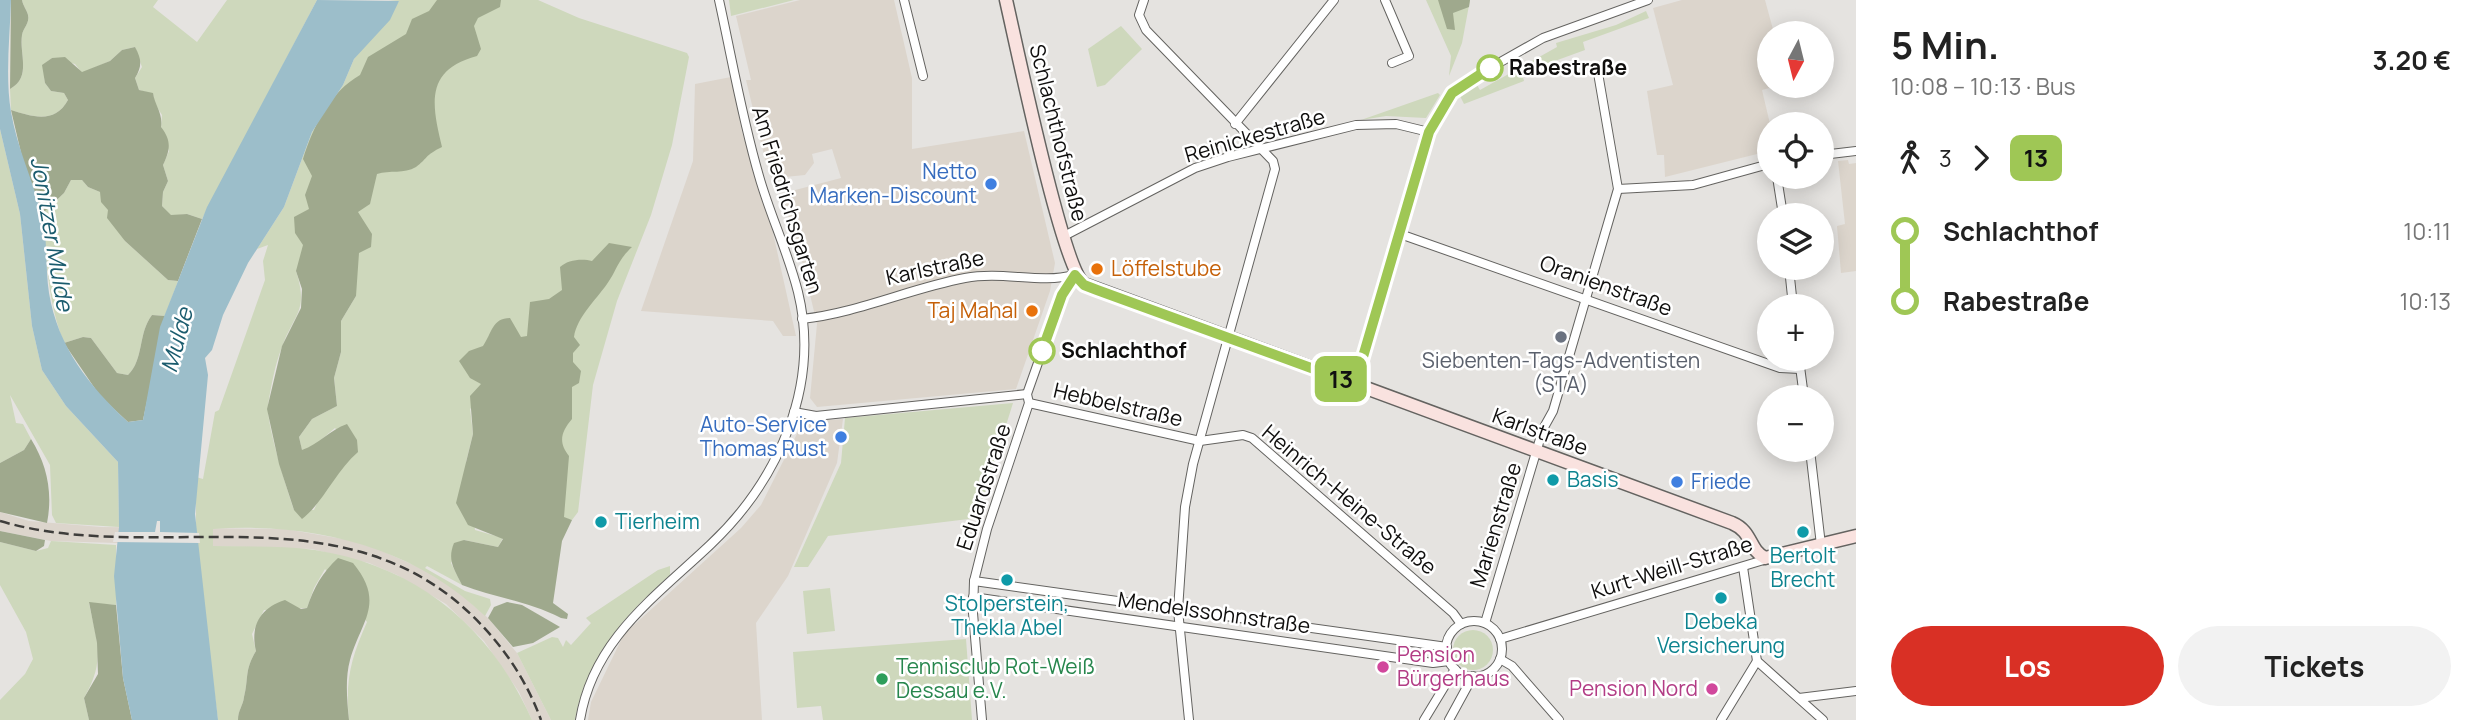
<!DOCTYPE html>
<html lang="de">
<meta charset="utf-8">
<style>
:root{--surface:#fff;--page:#f2f2f2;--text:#222;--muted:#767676;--accent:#d93025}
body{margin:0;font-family:Manrope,sans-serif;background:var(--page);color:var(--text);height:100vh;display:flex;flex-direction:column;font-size:26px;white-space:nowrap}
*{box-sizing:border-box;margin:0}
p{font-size:23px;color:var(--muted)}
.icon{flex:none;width:38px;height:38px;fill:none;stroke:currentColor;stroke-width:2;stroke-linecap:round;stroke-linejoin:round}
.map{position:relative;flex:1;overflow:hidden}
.sheet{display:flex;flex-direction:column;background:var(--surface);width:630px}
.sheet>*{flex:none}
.badge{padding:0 14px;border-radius:10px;font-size:24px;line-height:46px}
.needle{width:46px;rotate:187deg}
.buttons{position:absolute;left:1757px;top:21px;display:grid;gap:14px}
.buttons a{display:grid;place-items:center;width:77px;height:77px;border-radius:50%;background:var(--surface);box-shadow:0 4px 18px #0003;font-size:35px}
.map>.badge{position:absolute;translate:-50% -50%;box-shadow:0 0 0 4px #fff}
.legs{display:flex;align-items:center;gap:10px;height:77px;padding:0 35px;font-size:23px}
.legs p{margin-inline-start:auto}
.head{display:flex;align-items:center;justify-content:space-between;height:119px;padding:0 35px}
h1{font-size:38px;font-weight:700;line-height:52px}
.action{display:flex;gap:14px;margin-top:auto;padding:14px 35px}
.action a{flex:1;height:80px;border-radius:42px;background:var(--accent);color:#fff;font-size:28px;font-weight:700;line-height:80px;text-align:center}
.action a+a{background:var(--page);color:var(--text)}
ul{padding:0 35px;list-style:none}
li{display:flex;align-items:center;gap:24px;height:70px;font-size:26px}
li i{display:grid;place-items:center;width:10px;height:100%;margin:0 9px;background:currentColor}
li i::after{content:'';width:18px;height:18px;margin:-9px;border:5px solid;border-radius:50%;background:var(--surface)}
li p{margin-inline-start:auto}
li:first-child i{background:linear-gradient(#0000 50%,currentColor 0)}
li:last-child i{background:linear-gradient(currentColor 50%,#0000 0)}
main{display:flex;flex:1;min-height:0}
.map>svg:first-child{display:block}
</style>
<main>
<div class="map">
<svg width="1856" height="720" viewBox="0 0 1856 720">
<rect width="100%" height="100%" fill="#e5e3e0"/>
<g fill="#dcd5cc">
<polygon points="800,0 894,0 912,78 912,149 1024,131 1055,263 1050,291 1016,389 817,407 810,398 817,324 797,240 780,194 841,178 832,149 812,154 814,163 805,175 775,178 765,159 746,80 751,80 736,16"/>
<polygon points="1682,0 1765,0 1774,33 1769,33 1769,86 1777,86 1762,90 1770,124 1769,151 1665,177 1664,155 1657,155 1647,91 1673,85 1653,8"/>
<polygon points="731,77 742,132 773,233 796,336 783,336 773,321 641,311 693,161 695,84"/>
<polygon points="1848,160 1849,164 1856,163 1856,271 1841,273 1837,226 1845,224 1838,161"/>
<polygon points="843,419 837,463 788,576 756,623 762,720 588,720 591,702 624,634 741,528 761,505 803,422"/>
<polygon points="0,512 29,521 101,527 285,529 349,540 378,549 431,573 454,588 488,618 517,653 551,720 532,720 519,692 484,641 446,604 397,575 369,563 312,549 51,541 0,531"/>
</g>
<g fill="#ced8bc" fill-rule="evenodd">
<path d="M22,0H158L153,7L197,42L227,0H317L202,219L187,214L171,216L162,206L163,192L168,181L163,165L169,151L161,127L162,115L155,104L153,94L139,90L135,78L142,67L135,47L122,50L110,61L82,73L75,64L52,58L43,65L45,83L51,91L64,93L68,100C55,124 33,117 11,110L10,89C32,77 19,54 22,35C23,28 30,23 28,15C27,10 23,6 22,0Z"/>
<path d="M388,0H538L579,18L687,53L689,57L672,145L651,215L617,301L593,385L578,512L572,520L564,518L470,408L473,434L466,462L475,530L503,538L498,547L464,540L451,563L462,585L427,566L425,568L465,591L490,599L491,605L485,616C413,546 312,522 213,529V546C247,547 282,545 315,550C417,566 490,626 532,720H349C345,680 351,658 367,622L325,569L314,588L307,608L264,610L252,634L256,651C244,671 249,678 244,697C243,706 238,710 238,720H218L196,547V477L203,479L215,412L219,410L265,280L263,261L268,245L257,249L284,207L312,132L343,85L354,59L399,1ZM296,271L356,296L341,321V352L334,378L337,406L312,419L299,437L302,451L315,445L335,428L357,452C340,468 323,487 314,510H294C287,489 266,424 268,405C271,387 275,364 282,347C294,313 309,312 296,271Z"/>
<polygon points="729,0 794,0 731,16"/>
<polygon points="1426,0 1470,0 1462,43 1449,76 1451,56"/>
<polygon points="1646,11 1649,18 1583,42 1585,50 1522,73 1524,81 1464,104 1460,96 1477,85 1480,90 1557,47 1556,43 1616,25"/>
<polygon points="1121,26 1142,49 1105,85 1097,87 1088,49"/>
<polygon points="1438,93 1440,95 1426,118 1386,116 1361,120"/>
<polygon points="0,129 20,214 32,326 42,370 66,406 118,462 119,527 56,523 52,515 50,465 10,395 16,423 23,424 31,439 24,450 0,463"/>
<path d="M71,180H82L88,187L100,192L125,241L168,280L178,281L165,316L152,315C138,333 144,360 128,375L117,373L91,338L83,337L64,343C47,301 47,258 42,214L64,193Z"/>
<polygon points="1013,403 977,518 828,536 808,567 794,567 841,463 845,418"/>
<path d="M51,541L116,545V605L89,603C97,643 106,660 84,698L89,720H0V700L25,674L33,659L26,632L0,585V542L36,551L48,548Z"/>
<path d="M670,566V575C625,615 586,658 575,720H551L517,653L552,637L558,638L563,647L566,640L571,645L591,623L586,618L658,570Z"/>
<polygon points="830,588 835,631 807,634 803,591"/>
<circle cx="1473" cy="650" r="20"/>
<polygon points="966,639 972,720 823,720 821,706 797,708 793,652"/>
</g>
<g fill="#9fa98d">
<path d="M11,0H22C23,6 27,10 28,15C30,23 23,28 22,35C19,54 32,77 10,89Z"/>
<path d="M437,0H501L500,7L478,18L474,26L481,49L477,56C424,70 432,105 442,147C425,155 427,159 416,167C404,174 390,170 377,174L370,204L358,212L372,234L371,247L359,253L356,296L341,321V352L334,378L337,406L312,419L299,437L302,450C319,444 330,430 347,424L357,440L358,452C335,472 323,503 302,519L294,510L279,464L267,409L282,346L301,308L302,289L296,271L303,245L295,233L294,217L309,209L305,195L312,176L303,159C313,127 330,92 360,75L368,57L406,34L412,19L429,11Z"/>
<polygon points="1438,0 1470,0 1469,7 1453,13 1455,30 1447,29"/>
<path d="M135,47C142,60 142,66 135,78L139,90L153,93C155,106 163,113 161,127C172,141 170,150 163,165L168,181L163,192L162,206L171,215L187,214L202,219L178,281L168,280L125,241L107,218L108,210L101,202L100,192L88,187L82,180H71L64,193L42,214L22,157L11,110C33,117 55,124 68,100L64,93L51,91L45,83L42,65L52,58L65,57L82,72L110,61L122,50Z"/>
<path d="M609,243L632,247C617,261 617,270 607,284C595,301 577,317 574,337L580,345L573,353V362L581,371L579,383L572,387V419C561,432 558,442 569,456L564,517L572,520L562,541L553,603L568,614L567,619L561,618C529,601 495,598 462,585C454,569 447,560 454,543L464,540L498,547L503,539L468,525L456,503L473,434L470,396L481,384L470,378L459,361L469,351L483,346C492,333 492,318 510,318L521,337L527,336L530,302L549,299L562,290L560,267C567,260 582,258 592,261Z"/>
<path d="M152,315L165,316L143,420L128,422L100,396L64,343L83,337L91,338L117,373L128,375C144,360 138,333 152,315Z"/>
<path d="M31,439C47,465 53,492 47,523L0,512V463L24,450Z"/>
<polygon points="0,531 45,540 44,546 36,551 0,542"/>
<path d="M338,558L353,563C386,603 361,621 350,660C345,678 347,701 349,720H238C238,710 243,706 244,697C249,678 244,671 256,651C250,626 260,608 285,600L301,609L307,608C314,587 322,573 338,558Z"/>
<polygon points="89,602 116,605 123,678 132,720 89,720 84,698 98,674 97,643"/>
<polygon points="507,602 522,605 560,627 533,643 513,647 488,618 494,607"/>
</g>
<path fill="#9cbeca" d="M0,0H11C10,36 5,76 11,112C17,147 32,179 42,214C48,239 45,267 49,293C58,347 89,386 128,422L143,420L160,327L207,207L317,0L399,1L390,20L354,59L343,85L312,132L284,207L248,263L223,315L212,350L205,358L208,375L195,514L218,720H132L123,678L114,576L119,527L118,462L66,406L42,370L32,326L20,214L0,129Z"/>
<polygon fill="#e5e3e0" points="157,521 160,521 160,532 199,533 200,543 113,542 115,532 155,532"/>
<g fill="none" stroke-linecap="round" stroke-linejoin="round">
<g stroke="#646360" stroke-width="10">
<g id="minor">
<polyline points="904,0 923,76"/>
<polyline points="1144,0 1139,15 1146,30 1273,161 1275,169 1193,464 1185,507 1178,610 1189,720"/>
<polyline points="1385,0 1409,56 1392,63"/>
<polyline points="1235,124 1334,0"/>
<polyline points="1822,155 1856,151"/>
<polyline points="1777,177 1783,215"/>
<polyline points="1618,189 1693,185 1769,164"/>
<polyline points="1400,234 1780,368 1800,369"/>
<polyline points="1064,236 1195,168 1228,157 1356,125 1396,124 1429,132"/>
<polyline points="1789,268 1793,306"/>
<path d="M802,319C858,313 911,288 965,278C1003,271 1041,284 1073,275"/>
<polyline points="1799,359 1804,397"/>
<polyline points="1355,385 1429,132 1452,93 1474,77 1543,38 1648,0"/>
<polyline points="1029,403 1200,441 1243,435 1252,438 1453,613 1461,624"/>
<polyline points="794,412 816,416 1027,394"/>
<polyline points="1810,450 1821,545"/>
<polyline points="1743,567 1757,661 1823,720"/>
<polyline points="974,581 1447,647"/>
<polyline points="973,597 1433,663 1449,661"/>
<circle cx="1474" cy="649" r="28"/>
<polyline points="1485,623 1543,429 1553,411 1618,189 1598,73"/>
<polyline points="1500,639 1767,559"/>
<polyline points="1500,659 1512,666 1559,720"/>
<polyline points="1799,698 1856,691"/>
<path d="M580,720C593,640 655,597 710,545C778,481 821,386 798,292C788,252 770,215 759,176C742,118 732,59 719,0"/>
<polyline points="982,720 973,613 974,581 987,529 1029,403 1027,394 1062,295 1075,275"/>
<polyline points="1424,720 1455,669"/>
<polyline points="1449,720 1473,676"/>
<polyline points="1721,720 1757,661"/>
</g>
</g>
<g stroke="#646360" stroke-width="15">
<path id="secondary" d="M1006,0C1016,43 1062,267 1084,284L1732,523C1753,532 1748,549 1765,558L1856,536"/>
</g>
<use href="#minor" stroke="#fff" stroke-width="8"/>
<use href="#secondary" stroke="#f9e2df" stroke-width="12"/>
<path stroke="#3e3d3b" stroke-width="2.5" stroke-dasharray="10 5" stroke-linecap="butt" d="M0,521C150,565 324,493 456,601C494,633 524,673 541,720"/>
</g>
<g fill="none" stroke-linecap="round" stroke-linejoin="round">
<g stroke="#fff" stroke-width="16">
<polyline id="line-1" points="1042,351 1062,295 1075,275 1084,285 1097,290 1355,384 1429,132 1452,93 1490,68"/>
</g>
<use href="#line-1" stroke="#9fc755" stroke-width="10"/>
</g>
<g fill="#fff" stroke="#9fc755" stroke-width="3.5">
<circle cx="1490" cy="68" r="12"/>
<circle cx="1042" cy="351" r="12"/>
</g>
<g fill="#3f7fe0" stroke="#fff" stroke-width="2.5">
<circle cx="991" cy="184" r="7"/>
<circle cx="841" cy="437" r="7"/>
<circle cx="1677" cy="482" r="7"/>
</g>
<g fill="#e8710a" stroke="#fff" stroke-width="2.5">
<circle cx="1097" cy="269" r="7"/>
<circle cx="1032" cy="311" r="7"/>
</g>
<circle fill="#6b7280" stroke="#fff" stroke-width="2.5" cx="1561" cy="337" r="7"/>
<g fill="#0f9aa8" stroke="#fff" stroke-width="2.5">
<circle cx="1553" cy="480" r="7"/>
<circle cx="601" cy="522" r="7"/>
<circle cx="1803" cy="532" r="7"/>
<circle cx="1007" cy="580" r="7"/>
<circle cx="1721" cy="598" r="7"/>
</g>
<g fill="#d1479c" stroke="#fff" stroke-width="2.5">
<circle cx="1383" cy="667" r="7"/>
<circle cx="1712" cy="689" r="7"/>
</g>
<circle fill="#2e9e5b" stroke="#fff" stroke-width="2.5" cx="882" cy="679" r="7"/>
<g text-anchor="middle" stroke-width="5" stroke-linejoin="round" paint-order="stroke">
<g font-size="21" font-weight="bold" fill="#0f0e0d" stroke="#fff" text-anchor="start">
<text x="1509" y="75">Rabestraße</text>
<text x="1061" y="358">Schlachthof</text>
</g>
<g font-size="21" fill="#0f0e0d" stroke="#fff">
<text transform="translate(1058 133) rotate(76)" y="7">Schlachthofstraße</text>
<text transform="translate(1255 136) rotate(-16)" y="7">Reinickestraße</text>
<text transform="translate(787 200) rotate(73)" y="7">Am Friedrichsgarten</text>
<text transform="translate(935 268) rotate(-12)" y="7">Karlstraße</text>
<text transform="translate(1606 286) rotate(20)" y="7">Oranienstraße</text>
<text transform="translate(1118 405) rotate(13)" y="7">Hebbelstraße</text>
<text transform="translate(1540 432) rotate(20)" y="7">Karlstraße</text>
<text transform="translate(984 487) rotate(-72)" y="7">Eduardstraße</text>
<text transform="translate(1349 500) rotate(40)" y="7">Heinrich-Heine-Straße</text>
<text transform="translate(1496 525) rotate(-73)" y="7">Marienstraße</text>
<text transform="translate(1672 568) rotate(-17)" y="7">Kurt-Weill-Straße</text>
<text transform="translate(1214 613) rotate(8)" y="7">Mendelssohnstraße</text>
</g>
<g font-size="21" fill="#366cbe" stroke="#fff" text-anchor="end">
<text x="977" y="179">Netto<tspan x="977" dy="24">Marken-Discount</tspan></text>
<text x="827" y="432">Auto-Service<tspan x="827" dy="24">Thomas Rust</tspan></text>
<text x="1691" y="489" text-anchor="start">Friede</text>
</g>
<g font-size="21" fill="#c56008" stroke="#fff" text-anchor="start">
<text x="1111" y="276">Löffelstube</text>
<text x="1018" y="318" text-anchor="end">Taj Mahal</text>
</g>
<g font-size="21" fill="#5b616d" stroke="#fff">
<text x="1561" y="368">Siebenten-Tags-Adventisten<tspan x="1561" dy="24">(STA)</tspan></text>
</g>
<g font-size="21" fill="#0d838f" stroke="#fff">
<text x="1567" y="487" text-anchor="start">Basis</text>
<text x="615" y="529" text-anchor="start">Tierheim</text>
<text x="1803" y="563">Bertolt<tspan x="1803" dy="24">Brecht</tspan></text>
<text x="1007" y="611">Stolperstein,<tspan x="1007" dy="24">Thekla Abel</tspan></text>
<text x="1721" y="629">Debeka<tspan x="1721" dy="24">Versicherung</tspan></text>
</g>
<g font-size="21" fill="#b23c85" stroke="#fff" text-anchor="start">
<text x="1397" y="662">Pension<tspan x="1397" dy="24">Bürgerhaus</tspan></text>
<text x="1698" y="696" text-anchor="end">Pension Nord</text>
</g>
<g font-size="21" fill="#27864d" stroke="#fff" text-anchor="start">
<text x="896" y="674">Tennisclub Rot-Weiß<tspan x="896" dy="24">Dessau e.V.</tspan></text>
</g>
<g font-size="23" font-style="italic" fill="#1b5c6e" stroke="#fff">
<text transform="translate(52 234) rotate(80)" y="8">Jonitzer Mulde</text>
<text transform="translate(177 340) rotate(-75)" y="8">Mulde</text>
</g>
</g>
</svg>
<div class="buttons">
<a><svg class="needle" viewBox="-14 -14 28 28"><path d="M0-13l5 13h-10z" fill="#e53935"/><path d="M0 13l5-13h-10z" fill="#767676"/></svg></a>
<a><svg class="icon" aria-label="locate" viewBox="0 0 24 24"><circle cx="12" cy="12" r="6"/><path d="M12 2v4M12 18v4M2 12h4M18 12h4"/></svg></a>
<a><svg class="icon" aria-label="layers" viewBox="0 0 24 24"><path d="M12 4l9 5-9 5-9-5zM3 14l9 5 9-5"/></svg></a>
<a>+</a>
<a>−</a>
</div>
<b class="badge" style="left:1341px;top:379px;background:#9fc755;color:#111">13</b>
</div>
<section class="sheet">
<div class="head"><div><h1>5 Min.</h1><p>10:08 – 10:13 · Bus</p></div><b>3.20 €</b></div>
<div class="legs"><svg class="icon" aria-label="walk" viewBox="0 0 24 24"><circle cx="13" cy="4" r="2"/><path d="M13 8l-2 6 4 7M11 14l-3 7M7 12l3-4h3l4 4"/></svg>3<svg class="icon" aria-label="forward" viewBox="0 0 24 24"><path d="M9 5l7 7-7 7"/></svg><b class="badge" style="background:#9fc755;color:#111">13</b></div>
<ul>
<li><i style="color:#9fc755"></i><b>Schlachthof</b><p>10:11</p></li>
<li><i style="color:#9fc755"></i><b>Rabestraße</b><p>10:13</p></li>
</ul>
<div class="action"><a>Los</a><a>Tickets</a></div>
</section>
</main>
